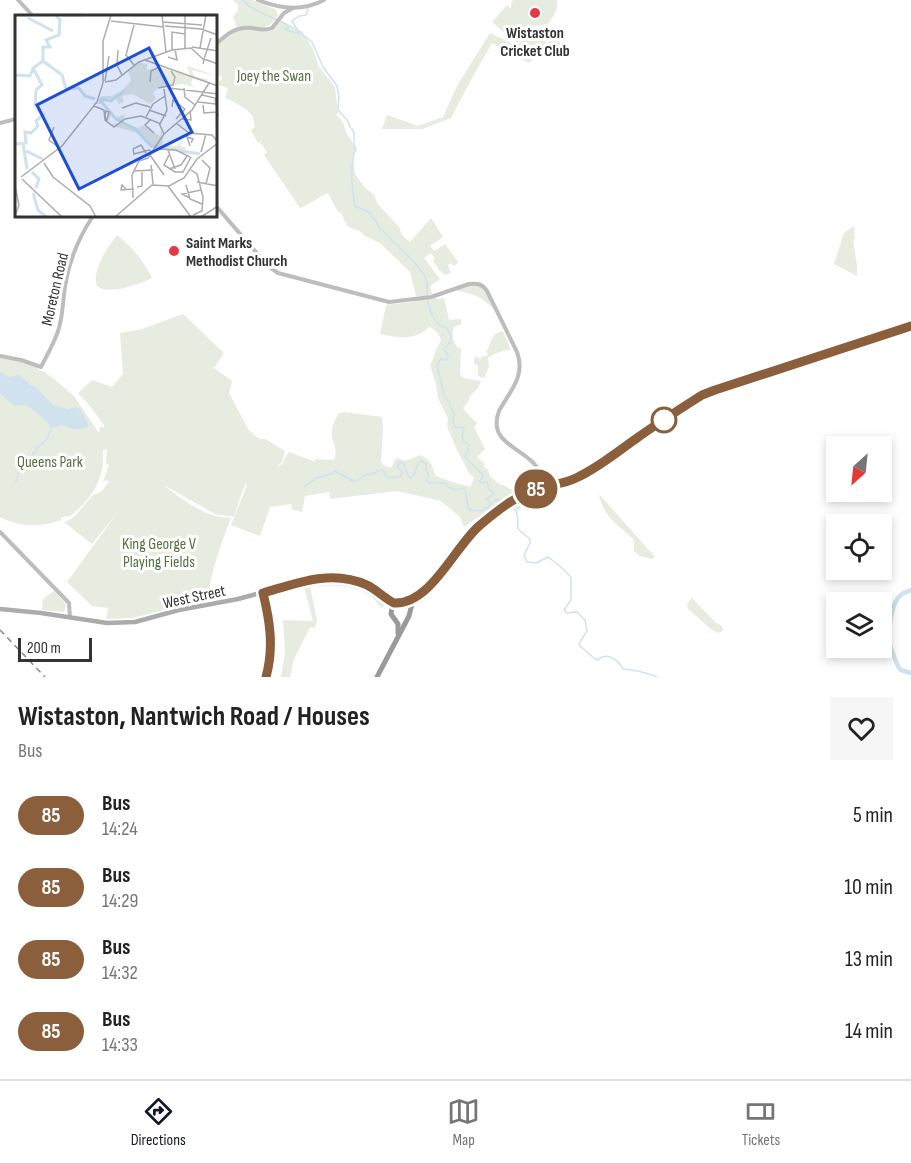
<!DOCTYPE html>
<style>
:root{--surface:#fff;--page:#f6f6f6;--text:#222;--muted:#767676;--line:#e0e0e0;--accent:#111827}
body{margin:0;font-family:"Sofia Sans Condensed",sans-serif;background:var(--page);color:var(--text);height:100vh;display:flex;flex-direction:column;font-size:22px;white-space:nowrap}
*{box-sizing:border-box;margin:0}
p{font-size:20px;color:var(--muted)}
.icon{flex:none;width:33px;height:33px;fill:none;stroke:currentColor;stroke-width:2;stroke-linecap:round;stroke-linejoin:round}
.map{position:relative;height:677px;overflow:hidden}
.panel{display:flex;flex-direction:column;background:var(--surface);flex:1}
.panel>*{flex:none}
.badge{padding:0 12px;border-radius:20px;font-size:21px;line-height:39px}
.needle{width:39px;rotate:207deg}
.buttons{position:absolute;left:826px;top:436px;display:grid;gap:12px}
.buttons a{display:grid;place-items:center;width:66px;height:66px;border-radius:0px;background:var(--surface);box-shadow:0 3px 9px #0003;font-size:30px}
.scale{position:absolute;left:18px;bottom:15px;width:74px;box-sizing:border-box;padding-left:6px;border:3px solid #333;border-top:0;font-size:16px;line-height:21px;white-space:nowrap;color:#333;-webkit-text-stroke:4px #fff;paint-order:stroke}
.map>.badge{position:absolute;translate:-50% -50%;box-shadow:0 0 0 3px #fff}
.round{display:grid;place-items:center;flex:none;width:63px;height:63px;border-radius:0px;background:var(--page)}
.head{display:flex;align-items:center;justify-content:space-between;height:102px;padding:0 18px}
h1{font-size:28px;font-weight:700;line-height:45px}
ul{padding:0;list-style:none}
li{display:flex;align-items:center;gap:18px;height:72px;padding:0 18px}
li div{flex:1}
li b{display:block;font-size:22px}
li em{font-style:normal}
li .badge{min-width:66px;font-weight:700;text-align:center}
.menu{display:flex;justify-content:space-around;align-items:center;height:84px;border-top:2px solid var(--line);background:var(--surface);font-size:16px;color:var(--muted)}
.menu a{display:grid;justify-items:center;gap:3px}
.menu .current{color:var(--accent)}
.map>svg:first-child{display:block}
</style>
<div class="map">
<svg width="911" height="677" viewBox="0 0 911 677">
<rect width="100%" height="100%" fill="#fff"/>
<g fill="#e6ecdf">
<path d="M233,0H252L275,9L278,15C273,24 268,27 258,29L267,30L280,20L302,31L313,49L319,67L335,87L338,113L336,115C346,122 343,127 348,136C351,140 354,144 356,149L353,157L355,174L364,187L374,195L377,203L399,227L402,235L410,242L431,218L443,237L430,246L434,251L445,244L458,262L454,266L451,263L448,265L451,273L445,275L439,270L433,260L435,259L431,253L424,258L440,279L430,286L432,294L425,296H416L410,272L380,243L365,236L360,231L348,227L344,220L342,214L338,212L328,193C318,197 311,204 300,208L264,155L267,152L260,142L258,143L251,130L255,127C254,124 254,120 253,117C249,109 233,101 225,98L228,88L219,85V82L222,79L221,76L216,75V44L237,28L233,17L238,10V5Z"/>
<path d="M513,0H557C559,8 553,16 549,23C539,26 536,28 527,23L532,27L517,44L492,22L507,5L511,9V3Z"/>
<polygon points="533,29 542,33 539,37 547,43 554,38 559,40 563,52 565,52 567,49 569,51 566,58 547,43 529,63 492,43 471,80 451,118 422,129 382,129 387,115 418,126 443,117 457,86 490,33 515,45 518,45"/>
<polygon points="854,226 855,238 853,240 857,266 857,276 834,264 844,233"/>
<path d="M117,235C132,247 144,261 152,278C139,284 109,296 97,286C91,271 108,247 117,235Z"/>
<path d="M469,285H478L486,291L497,312C480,296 476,294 453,290Z"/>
<path d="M437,295L436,299L444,298L449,320L461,319V324L454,327C451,334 453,343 458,348H461L460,373L462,377C468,380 475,379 481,381L478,388L470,396L469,400L463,408L466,412L477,423L474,427L485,449L477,457L485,464L483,466L488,470L490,476L499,484L503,485L510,489L521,488L537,483L542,488L503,507L500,504L488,514L477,518L464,527L460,517L441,501L397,491L330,499L329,492L305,496L302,512L291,509L292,504L270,507L260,536L231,525L246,488L247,482L243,489L234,517L215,514L164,485C173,494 199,511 212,515C218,517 225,517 231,518C223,537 207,583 208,603L188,607L187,603L145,615L132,618L106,619L108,608L92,606L67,582L117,513L92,544L64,522L73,518L93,495L101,492L109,482L106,480L103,482L109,465L106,464L107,449L103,450C102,456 104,463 102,470C97,491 86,503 69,517L66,516L61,518V520C40,528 21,527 0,517V358L19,361L37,368V369L41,371H43L54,379L74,396L99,433L100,427H104V425L89,405L78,393L92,380L112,387L123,374L120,333L142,329L183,314L224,353L214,368L232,381L229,393L248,429L254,435L260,439H265L285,451L282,462L276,467L282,464L288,453L289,452L316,462L314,459L334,460C339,449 331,443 332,431C332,425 336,418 339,413L345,412L382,417L383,431L381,461L383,465L391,468L396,458C409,463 409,459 420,455C432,460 431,465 436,476C442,478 449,481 455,483C461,485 465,484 470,487L474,478L469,473L457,450L447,426L448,419L438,398L436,384L430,365C435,357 435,349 441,341C440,335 435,329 429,327C415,341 398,338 380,334L386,305L412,302V299Z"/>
<path d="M503,331L511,350C503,350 495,353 488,358L489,367L484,378L478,376V365L474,364V359L476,356L480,359L483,356H487L488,354L486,352C492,343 490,333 503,331Z"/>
<polygon points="544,491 546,499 526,503 518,511 513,504 523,498"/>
<path d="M599,494L655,557L652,559L640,556L634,551V540C619,525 603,518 599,494Z"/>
<path d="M321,581C338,582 350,583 364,592L367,589L379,597L386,605L381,608C368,584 333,584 310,587L317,620L315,628L310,627L294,659L290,677H281L285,652L283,620L313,621L303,583L305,585C310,584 314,585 318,584Z"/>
<polygon points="54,591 66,604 64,612 42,610 43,599"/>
<polygon points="692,598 716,623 721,625 723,629 722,631 718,633 712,630 688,609 687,604"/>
</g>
<polygon fill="#cfe2ee" points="0,372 8,377 19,375 21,376 30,385 36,387 53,405 68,409 76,407 81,410 89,426 87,428 73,429 61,425 50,429 49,424 44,419 32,409 26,405 14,406 0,393"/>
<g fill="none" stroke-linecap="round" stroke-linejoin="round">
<g stroke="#cfe2ee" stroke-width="1.5">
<path d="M242,0C253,12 273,17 288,25L289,27L285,29L286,30L299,33"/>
<path d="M308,9L306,15L299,16L292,21L298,31L312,42L323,67L337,86L339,97L338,110L348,121L350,127L352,129L354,132V145L356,149C349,163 352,191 355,206L369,212C373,219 377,219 379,228C385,232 388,236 393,241C404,252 416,262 425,276C429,284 426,286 427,294C428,306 433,326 447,328L451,336V341L444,349L448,355L447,360L440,359L437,366L445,398L449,402L454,415C453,419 452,423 456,428L460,427L464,428L462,438L465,442L469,445L467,454L465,457L483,475L480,481L481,483L487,482L489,489L494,493V494L487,499L491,504"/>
<polyline points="32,455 35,452 37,448 47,439 51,429"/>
<polyline points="16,482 18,474 31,457"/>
<path d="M305,486L316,478L331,474L335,471L353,481L358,480L365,475L372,474L380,470H383L386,476L392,478L401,476L402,472L397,466L400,461C407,465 405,475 411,478C418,474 414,465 421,460L426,464V470L428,473V477L426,480L429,483H444L450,488L456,490L463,488C469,495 465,503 470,510C485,513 486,509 496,499L504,503"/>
<path d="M508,505C520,508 517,519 518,529L530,539V543L524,555L527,562L536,563L548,557L560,566L571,577V600L564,610L567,613L577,612L585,620L587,631L581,640L579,645L595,659L598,660C607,651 618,660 623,669C634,670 646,672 657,677"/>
</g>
<path stroke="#cfe2ee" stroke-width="4.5" d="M911,590C908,592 905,592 902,594C891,601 887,634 890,645C892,653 896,661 899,668L901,670L911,673"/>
<g stroke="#bdbdbd" stroke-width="4">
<polyline points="18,0 33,16"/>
<path d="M258,0C280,9 302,12 324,0"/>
<path d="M216,44C227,34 236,26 252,28C259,29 264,31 272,28L284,13L293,8"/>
<polyline points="0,123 16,119"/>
<path d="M216,206L268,266L278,273L389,302L431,297L469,284C478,283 482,284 487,291L517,352C526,376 510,391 499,411C489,438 512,445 529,459C535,463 537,468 541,474C544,479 547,480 548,486"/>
<path d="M0,356L21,360L41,367C47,355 55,342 59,328C63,314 63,300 65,286C69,261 79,237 93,216"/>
<polyline points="0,532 69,603 70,617"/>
</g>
<polyline stroke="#ababab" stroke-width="4.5" points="0,609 41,613 107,623 135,622 179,610 238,599 308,580 325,577 342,578 361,583 375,589 391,602 397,603"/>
<g stroke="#9a9a9a" stroke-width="5">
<polyline points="398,633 398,624 391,614 392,607 397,603 417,596"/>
<polyline points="377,677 409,616 412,604 432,583 473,532 488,519 511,501 525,494 538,489 568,482 585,473 670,415 702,395 715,390 911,326"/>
</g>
<polyline stroke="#888" stroke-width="1.5" stroke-dasharray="6 4.5" stroke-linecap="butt" points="0,630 45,677"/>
</g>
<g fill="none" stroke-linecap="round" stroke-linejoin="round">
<g stroke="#fff" stroke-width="14">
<path id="line" d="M266,677C274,648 270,621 263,593C297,583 331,569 367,585C377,590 384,598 394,603C430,605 454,548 479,526C497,511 514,497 536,489C549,485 564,484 576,478C598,468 617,452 637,438C658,423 680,409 702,395L715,390L911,326"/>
</g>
<use href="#line" stroke="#8b5e3c" stroke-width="9"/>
</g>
<g fill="#e63946" stroke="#fff" stroke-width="2">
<circle cx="535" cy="13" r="6"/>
<circle cx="174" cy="251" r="6"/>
</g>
<circle fill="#fff" stroke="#8b5e3c" stroke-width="3" cx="664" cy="420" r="12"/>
<g text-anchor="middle" stroke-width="6" stroke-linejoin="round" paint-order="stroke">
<g font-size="16" font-weight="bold" fill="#333" stroke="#fff">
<text x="535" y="38">Wistaston<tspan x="535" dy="18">Cricket Club</tspan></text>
<text x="186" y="248" text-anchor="start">Saint Marks<tspan x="186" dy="18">Methodist Church</tspan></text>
</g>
<g font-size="16" fill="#56703f" stroke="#fff">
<text x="274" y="81">Joey the Swan</text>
<text x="50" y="467">Queens Park</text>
<text x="159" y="549">King George V<tspan x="159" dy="18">Playing Fields</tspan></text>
</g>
<g font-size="16" fill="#333" stroke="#fff">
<text transform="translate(54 289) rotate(-77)" y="6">Moreton Road</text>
<text transform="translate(194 596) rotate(-12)" y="6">West Street</text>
</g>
</g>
<g transform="translate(15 15)">
<rect width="202" height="202" fill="#fff"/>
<path d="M123,47L132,49V55L147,53L175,61L172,51L202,61L176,55L180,62L192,64L193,68L178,63L176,69L179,72L167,69L143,73L138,78L141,83L135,89L118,79L107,81L109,87L104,89L100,83L88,86L101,103L109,99V109L124,113L127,110L145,121L147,114L148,131H161L169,124L165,131L172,133L170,136L138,132L122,118L99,111L96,109L106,108L96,99L94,107V95L86,89H78L87,81H97L108,75L116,66L113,55Z" fill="#e6ecdf"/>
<path fill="none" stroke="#cfe2ee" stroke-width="3" d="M49,0H69M13,3L38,16M28,46L47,60L51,74L64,73L70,81L80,84M0,60L15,61L18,54M85,84L96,86L109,76M85,85L101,104L120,114L136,131L185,139M8,128L12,154M0,129L11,128L10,117L16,118L23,111L21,106L28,100L20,90L21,75L27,70L18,53L28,46V32H35L31,25L44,20L45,5L41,0M11,136L28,144M17,157L24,164L21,173M18,178L23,195L31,202"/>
<path fill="none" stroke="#adadad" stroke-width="1.5" d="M147,0L151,37M170,0V33M96,6L149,12M148,7L187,10M119,10L111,40L119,50M150,11L186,14L203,20M196,23L189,44L203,49M177,32L203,36M185,33L191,0M103,35L102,50L107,60M157,35V17L170,19M153,42L162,45L160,34M130,45L203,71M90,66L94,41M90,67L101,65L124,47L157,35L176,33L189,45L188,49M135,67L136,56L144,52M143,73L158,70L160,62L156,56M154,73L203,79M169,73L170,82L180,90M187,80L200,83L203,101M183,87L201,89M188,90L189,98L202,97M79,91L89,95L90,105L99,112L110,104L126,101L144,108L149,119M157,92L158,85L170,94L161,104M107,93L121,88L135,92M134,95L151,101M91,96L94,97L92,105L90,102ZM131,102L138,89L150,81M136,104L130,110L139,118M167,104L176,105L175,96M161,108L174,118L197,120L203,127M145,109L152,95L149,74M39,112L34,125L43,132M175,131L172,122L178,124L176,128M118,134L119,139L134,135L137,137M118,134L126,130L131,138M142,134L161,135L175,142M153,135L160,154M186,137L191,119M135,140L149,160M154,140L149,150L160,157H168L176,142M187,145L195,153L191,169M29,148L38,162L75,191L81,202M136,150L138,169M154,154L166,150L172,141M176,155L182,159L188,182L187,196L178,200M119,156L138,155M6,162L47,131L82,87L88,68V26L96,0M7,164L47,202M182,167L203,171M171,170L175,184L187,189M0,171L4,190L0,201M153,171L176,202M122,172L127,171V157M111,174L107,170L106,175L119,174M118,183L117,160L124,146L133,143L149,119L177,95L194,68M175,183L167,179L186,175M100,202L137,170L154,171L169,163L182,144L203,128M186,202L203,191"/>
<path fill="#1d4ed8" fill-opacity="0.15" stroke="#1d4ed8" stroke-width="3" d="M134,33L177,117L64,174L22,90Z"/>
<rect width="202" height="202" fill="none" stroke="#333" stroke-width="3"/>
</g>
</svg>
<div class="buttons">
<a><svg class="needle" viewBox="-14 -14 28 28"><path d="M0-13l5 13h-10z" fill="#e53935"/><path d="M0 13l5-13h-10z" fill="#767676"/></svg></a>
<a><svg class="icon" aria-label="locate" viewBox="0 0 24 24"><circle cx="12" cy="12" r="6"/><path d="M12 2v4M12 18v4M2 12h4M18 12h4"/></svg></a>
<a><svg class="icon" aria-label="layers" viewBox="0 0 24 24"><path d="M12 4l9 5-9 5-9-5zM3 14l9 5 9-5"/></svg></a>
</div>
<div class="scale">200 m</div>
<b class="badge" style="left:536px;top:489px;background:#8b5e3c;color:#fff">85</b>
</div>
<section class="panel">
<div class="head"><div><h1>Wistaston, Nantwich Road / Houses</h1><p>Bus</p></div><a class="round"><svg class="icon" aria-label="heart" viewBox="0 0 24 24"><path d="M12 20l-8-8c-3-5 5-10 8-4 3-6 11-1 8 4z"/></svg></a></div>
<ul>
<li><span class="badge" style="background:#8b5e3c;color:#fff">85</span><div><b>Bus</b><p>14:24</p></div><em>5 min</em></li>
<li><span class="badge" style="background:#8b5e3c;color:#fff">85</span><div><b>Bus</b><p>14:29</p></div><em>10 min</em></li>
<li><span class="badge" style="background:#8b5e3c;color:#fff">85</span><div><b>Bus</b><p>14:32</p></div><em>13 min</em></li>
<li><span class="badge" style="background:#8b5e3c;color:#fff">85</span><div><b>Bus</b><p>14:33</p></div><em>14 min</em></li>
</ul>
</section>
<nav class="menu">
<a class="current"><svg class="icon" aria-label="directions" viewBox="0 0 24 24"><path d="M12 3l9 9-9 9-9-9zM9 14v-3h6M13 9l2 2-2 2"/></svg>Directions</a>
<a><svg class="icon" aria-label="map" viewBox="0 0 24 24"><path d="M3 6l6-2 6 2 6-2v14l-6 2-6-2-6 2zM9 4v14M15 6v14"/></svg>Map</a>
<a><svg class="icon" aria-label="tickets" viewBox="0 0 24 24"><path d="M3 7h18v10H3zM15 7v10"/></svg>Tickets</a>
</nav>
